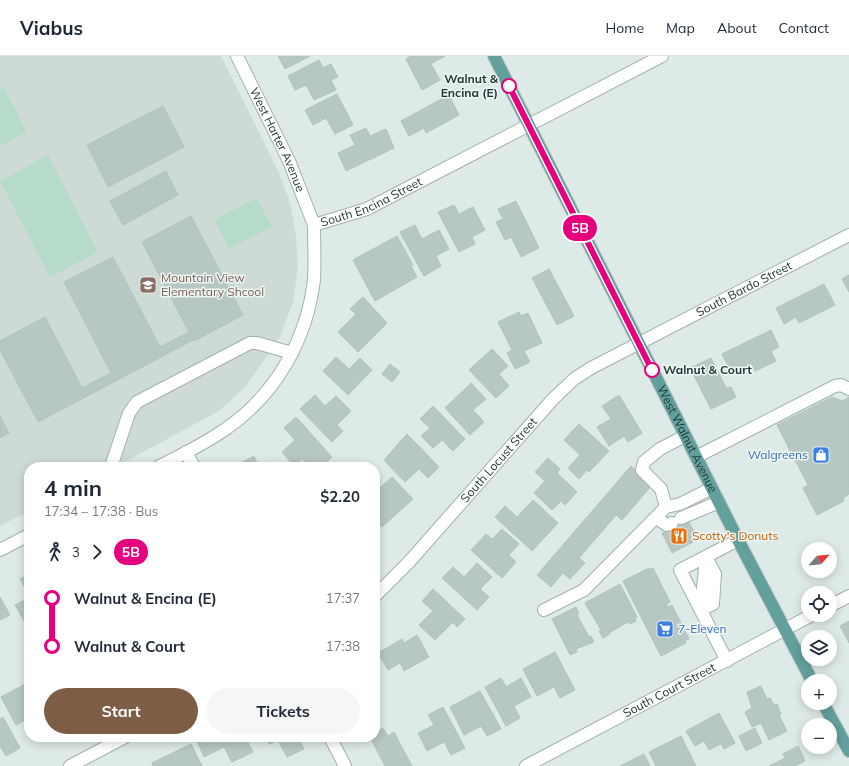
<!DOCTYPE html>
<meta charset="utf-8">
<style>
:root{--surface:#fff;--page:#f6f6f7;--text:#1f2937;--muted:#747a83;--line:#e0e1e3;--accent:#7d5d45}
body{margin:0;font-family:Mulish,sans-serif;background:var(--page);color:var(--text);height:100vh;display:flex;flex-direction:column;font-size:15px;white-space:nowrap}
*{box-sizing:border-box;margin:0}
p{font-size:13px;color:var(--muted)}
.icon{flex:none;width:22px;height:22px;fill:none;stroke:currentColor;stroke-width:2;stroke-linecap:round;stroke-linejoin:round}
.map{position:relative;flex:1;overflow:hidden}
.drawer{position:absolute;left:24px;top:406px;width:356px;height:280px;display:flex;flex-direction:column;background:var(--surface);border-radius:16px;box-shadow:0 2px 10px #0003}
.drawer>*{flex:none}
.badge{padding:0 8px;border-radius:13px;font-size:14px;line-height:26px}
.needle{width:26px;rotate:63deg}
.buttons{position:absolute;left:801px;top:486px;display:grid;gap:8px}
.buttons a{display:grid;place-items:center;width:36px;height:36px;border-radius:50%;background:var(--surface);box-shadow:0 2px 10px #0003;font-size:20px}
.map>.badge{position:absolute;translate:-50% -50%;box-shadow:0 0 0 2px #fff}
.legs{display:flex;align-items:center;gap:6px;height:44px;padding:0 20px;font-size:13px}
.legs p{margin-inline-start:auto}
.headline{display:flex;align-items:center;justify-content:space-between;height:68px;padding:0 20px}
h1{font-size:22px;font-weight:700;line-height:30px}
.button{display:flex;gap:8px;margin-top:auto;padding:8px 20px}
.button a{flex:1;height:46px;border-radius:24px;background:var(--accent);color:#fff;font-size:16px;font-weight:700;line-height:46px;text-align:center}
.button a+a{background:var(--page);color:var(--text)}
ul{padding:0 20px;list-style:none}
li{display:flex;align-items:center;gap:14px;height:48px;font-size:15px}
li i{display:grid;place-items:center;width:6px;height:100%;margin:0 5px;background:currentColor}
li i::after{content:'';width:10px;height:10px;margin:-5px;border:3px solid;border-radius:50%;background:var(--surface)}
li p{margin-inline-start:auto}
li:first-child i{background:linear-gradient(#0000 50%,currentColor 0)}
li:last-child i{background:linear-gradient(currentColor 50%,#0000 0)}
header{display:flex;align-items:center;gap:24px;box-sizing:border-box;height:56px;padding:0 20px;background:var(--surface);border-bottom:1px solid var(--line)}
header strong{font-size:19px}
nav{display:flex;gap:22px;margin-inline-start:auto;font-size:14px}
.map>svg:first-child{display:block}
</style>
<header>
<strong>Viabus</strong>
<nav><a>Home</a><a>Map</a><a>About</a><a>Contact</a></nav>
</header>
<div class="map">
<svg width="849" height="710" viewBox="0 0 849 710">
<rect width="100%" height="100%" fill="#deeae7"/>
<polygon fill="#cddad6" points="0,0 221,0 279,117 290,147 296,180 298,211 293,246 280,281 246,330 219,355 115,411 29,411 29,455 0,470"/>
<g fill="#b7dbc9">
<polygon points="4,32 27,76 0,90 0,34"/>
<polygon points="48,99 98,196 50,221 0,125"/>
<polygon points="257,142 272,171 229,193 214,164"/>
</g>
<g fill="#b7c7c4" stroke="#b1c3c0">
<polygon points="278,0 310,0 285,13"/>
<polygon points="411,0 445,0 431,8 440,24 422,34 406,3"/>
<polygon points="319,4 323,12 331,8 338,21 331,24 336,34 314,44 306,29 295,34 288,20"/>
<polygon points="337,38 353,69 335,78 326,62 313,69 305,54"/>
<polygon points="449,39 459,59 426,77 424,72 409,80 401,65"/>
<polygon points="163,50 184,91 108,131 87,89"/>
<polygon points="366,72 370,80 386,73 394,92 346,115 338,97 355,89 350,79"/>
<polygon points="166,115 178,139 123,169 110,145"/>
<polygon points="516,145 539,192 521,201 511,181 505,184 496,166 503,163 498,153"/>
<polygon points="454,149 459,158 473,151 485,174 472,181 475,188 459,196 438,156"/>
<polygon points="191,160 243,259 194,285 193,284 38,366 0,294 0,285 45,261 82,332 111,317 64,226 113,201 160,291 189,276 142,186"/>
<polygon points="415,169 422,183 439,174 449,193 436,200 441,210 424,220 400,176"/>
<polygon points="397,180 413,209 411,210 417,221 375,245 353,204"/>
<polygon points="549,213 574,260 557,269 532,222"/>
<polygon points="849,219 849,236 842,223"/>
<polygon points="824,228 835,249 799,267 796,261 784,268 776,252"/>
<polygon points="363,241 387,267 358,296 338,276 356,258 350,253"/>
<polygon points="519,256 521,260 528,257 542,287 524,295 530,306 515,313 507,297 512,294 498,266"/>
<polygon points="771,274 779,291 771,295 776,305 755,315 752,308 732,318 722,298"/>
<polygon points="492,293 508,310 499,318 509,330 496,342 469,314"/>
<polygon points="336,301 349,313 360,302 372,314 348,339 323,315"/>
<polygon points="711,302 726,332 731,331 736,341 711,353 690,312"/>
<polygon points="390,308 400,316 392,326 382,318"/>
<polygon points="471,327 486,343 473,354 484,366 470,379 445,352"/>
<polygon points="315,339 325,350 336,340 351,355 337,369 343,375 332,386 300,353"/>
<polygon points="619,339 642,377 628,386 624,380 609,390 597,371 611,363 602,350"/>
<polygon points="832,341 842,345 849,341 849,438 843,442 844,445 817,459 803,432 808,429 777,369"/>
<polygon points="433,350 465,383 453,395 442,384 433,392 421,380 430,372 420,363"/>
<polygon points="0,360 9,377 0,382"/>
<polygon points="296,361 332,401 321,411 309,411 302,403 294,410 282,396 295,384 284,372"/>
<polygon points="579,368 609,395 589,416 587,414 579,423 568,412 580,399 564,384"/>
<polygon points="407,378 439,411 428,422 419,413 405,426 384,404"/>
<polygon points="254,400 259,411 236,411 235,410"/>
<polygon points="548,402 560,413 557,417 577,436 565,449 561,445 552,454 534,437 545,425 535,416"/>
<polygon points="272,406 274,411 263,411"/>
<polygon points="631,410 652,429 622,464 616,459 579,502 585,507 570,523 563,517 551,531 537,519"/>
<polygon points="392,421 413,443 382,471 375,462 375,425 381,431"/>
<polygon points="533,444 558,467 532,495 495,461 505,450 517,461"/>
<polygon points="688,464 697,482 692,485 693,486 672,497 662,477"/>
<polygon points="375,470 380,476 375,481"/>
<polygon points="502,473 519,488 509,499 516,506 502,522 471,494 486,478 492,483"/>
<polygon points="477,507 492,521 480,533 489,541 477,554 442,522 453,511 464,521"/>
<polygon points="649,512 649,514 653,512 670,546 666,548 667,550 642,563 623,525"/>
<polygon points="29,518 29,539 20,523"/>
<polygon points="620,528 637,561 635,562 636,565 630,568 628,566 609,577 610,578 603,582 599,575 601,574 585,547"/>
<polygon points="433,533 465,563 457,571 453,566 435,584 419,569 433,555 422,545"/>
<polygon points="0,541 10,559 0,564"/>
<polygon points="29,542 29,562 24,565 15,549"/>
<polygon points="672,549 689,583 685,584 686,587 661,600 642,563 667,550 668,551"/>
<polygon points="576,551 579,558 577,559 589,581 591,580 594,586 576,593 577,596 570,599 552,563"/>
<polygon points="849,565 849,587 840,570"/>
<polygon points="417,579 429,601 404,615 400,607 388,614 378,597 402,583 404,587"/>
<polygon points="555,596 575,634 560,642 554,631 537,640 523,613"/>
<polygon points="501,622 506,631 521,622 531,641 514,650 520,662 506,670 485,631"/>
<polygon points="29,626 29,662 16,669 1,641"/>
<polygon points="761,630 767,643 770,642 774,649 777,648 781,658 779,659 787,675 769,684 761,667 752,671 745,656 752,652 747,636"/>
<polygon points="480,635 501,673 487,680 481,670 464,679 450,651"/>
<polygon points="443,651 465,692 451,699 444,686 427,695 418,677 434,669 428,659"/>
<polygon points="719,657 735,687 724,693 721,688 709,694 704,685 695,690 686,675"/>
<polygon points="3,661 20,692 6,700 0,690 0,663"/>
<polygon points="383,672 388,680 394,676 412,710 385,710 370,681 375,681 375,677"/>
<polygon points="755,672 762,687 746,695 739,680"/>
<polygon points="681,680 696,710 656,710 649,696"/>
<polygon points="204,681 245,681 253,696 232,706 224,691 204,701 197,685"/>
<polygon points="266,681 298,681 304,693 287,701 278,684 269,688"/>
<polygon points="191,688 202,710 153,710 152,707"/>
<polygon points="798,690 805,705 795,710 769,710 785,702 783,698"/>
<polygon points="644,698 650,710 620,710"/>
</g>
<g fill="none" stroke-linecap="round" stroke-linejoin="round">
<g stroke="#a1b1af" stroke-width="14">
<g id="minor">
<path id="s1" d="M237,0L289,105L314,169"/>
<polyline points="186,396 194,411"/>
<polyline points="696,401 835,330 841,329 849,333"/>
<polyline points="111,411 129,357 137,346 250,287 257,287 292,297"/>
<path id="s2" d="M158,411C181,399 205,388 227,372C276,338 307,283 314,224C315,206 314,187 314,169L367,153L662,0"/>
<polyline points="666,451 661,433 642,414 644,406 660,393 685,380"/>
<polyline points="656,462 667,469 672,467"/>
<polyline points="681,462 719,446"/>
<polyline points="0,494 29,479"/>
<path id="s3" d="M375,540L409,506L553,343L574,323L591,312L849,179"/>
<polyline points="830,550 849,540"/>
<polyline points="544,554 584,534 666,451 680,448 712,432"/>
<polyline points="701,554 713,548 715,518 706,501"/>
<polyline points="701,554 706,501"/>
<polyline points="727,605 680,514 738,484"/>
<polyline points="330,681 345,710"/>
<polyline points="70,710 125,681"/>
<path id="s4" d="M526,710L812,559"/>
</g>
</g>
<g stroke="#bcc4c3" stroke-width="14">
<g id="major">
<path id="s5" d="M494,0L738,484L812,625"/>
<polyline points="823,647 849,695"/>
</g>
</g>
<use href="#minor" stroke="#fff" stroke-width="12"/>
<use href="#major" stroke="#639f9d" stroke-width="12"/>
</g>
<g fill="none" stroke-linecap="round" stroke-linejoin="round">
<g stroke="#fff" stroke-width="9">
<polyline id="line-1" points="509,30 652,314"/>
</g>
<use href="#line-1" stroke="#e6007e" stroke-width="6"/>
</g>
<defs>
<g id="school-square" transform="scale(0.9)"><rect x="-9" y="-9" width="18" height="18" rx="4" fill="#8d6e63" stroke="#eff7f4"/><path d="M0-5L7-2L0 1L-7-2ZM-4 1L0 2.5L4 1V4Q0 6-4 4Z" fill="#fff"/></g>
<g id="shop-square" transform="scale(0.9)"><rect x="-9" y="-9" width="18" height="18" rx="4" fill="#3f7fe0" stroke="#eff7f4"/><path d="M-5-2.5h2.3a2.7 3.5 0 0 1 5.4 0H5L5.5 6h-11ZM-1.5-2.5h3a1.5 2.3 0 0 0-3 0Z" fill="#fff"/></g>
<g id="restaurant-square" transform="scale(0.9)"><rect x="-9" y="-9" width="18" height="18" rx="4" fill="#e8710a" stroke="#eff7f4"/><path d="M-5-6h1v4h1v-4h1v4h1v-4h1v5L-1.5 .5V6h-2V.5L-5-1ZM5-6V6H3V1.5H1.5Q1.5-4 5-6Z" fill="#fff"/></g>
<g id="supermarket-square" transform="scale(0.9)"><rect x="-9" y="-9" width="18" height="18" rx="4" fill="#3f7fe0" stroke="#eff7f4"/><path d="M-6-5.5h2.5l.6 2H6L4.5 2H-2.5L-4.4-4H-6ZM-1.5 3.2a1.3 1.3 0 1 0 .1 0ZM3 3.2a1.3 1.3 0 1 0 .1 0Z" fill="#fff"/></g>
</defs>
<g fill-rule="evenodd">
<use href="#school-square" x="148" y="229"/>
<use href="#shop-square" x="821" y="399"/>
<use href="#restaurant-square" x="679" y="480"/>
<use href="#supermarket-square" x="665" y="573"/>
</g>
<g fill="#fff" stroke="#e6007e" stroke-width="2">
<circle cx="509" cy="30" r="7"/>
<circle cx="652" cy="314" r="7"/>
</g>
<g text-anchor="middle" stroke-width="3" stroke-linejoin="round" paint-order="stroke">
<g font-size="12" font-weight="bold" fill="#203938" stroke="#eff7f4" text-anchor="end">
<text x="498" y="27">Walnut &amp;<tspan x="498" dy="14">Encina (E)</tspan></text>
<text x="663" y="318" text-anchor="start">Walnut &amp; Court</text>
</g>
<g font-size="12" fill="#203938" stroke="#eff7f4">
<text dy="4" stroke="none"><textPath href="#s1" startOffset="93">West Harter Avenue</textPath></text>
<text dy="4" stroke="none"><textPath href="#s2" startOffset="373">South Encina Street</textPath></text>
<text dy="4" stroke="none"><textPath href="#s3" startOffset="487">South Bardo Street</textPath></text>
<text dy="4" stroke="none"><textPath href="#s5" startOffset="429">West Walnut Avenue</textPath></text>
<text dy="4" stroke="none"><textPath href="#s3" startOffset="184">South Locust Street</textPath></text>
<text dy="4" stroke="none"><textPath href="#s4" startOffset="162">South Court Street</textPath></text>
</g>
<g font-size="12" fill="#785e54" stroke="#eff7f4" text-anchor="start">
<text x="161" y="226">Mountain View<tspan x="161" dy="14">Elementary Shcool</tspan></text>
</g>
<g font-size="12" fill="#366cbe" stroke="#eff7f4" text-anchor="end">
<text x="808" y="403">Walgreens</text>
<text x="678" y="577" text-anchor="start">7-Eleven</text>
</g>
<g font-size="12" fill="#c56008" stroke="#eff7f4" text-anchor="start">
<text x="692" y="484">Scotty's Donuts</text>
</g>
</g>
</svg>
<div class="buttons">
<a><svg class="needle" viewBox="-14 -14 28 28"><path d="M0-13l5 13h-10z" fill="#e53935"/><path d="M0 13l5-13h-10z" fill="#747a83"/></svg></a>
<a><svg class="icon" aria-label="locate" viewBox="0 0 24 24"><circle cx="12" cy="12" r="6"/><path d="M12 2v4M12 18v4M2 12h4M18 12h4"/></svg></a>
<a><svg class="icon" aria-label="layers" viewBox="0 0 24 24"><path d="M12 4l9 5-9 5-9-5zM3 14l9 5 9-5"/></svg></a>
<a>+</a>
<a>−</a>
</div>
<b class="badge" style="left:580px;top:172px;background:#e6007e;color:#fff">5B</b>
<section class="drawer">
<div class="headline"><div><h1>4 min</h1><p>17:34 – 17:38 · Bus</p></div><b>$2.20</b></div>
<div class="legs"><svg class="icon" aria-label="walk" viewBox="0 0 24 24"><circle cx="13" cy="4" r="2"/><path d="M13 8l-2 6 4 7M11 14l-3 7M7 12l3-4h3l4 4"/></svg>3<svg class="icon" aria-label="forward" viewBox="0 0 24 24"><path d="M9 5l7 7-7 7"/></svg><b class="badge" style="background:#e6007e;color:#fff">5B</b></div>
<ul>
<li><i style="color:#e6007e"></i><b>Walnut &amp; Encina (E)</b><p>17:37</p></li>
<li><i style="color:#e6007e"></i><b>Walnut &amp; Court</b><p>17:38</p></li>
</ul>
<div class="button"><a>Start</a><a>Tickets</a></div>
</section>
</div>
